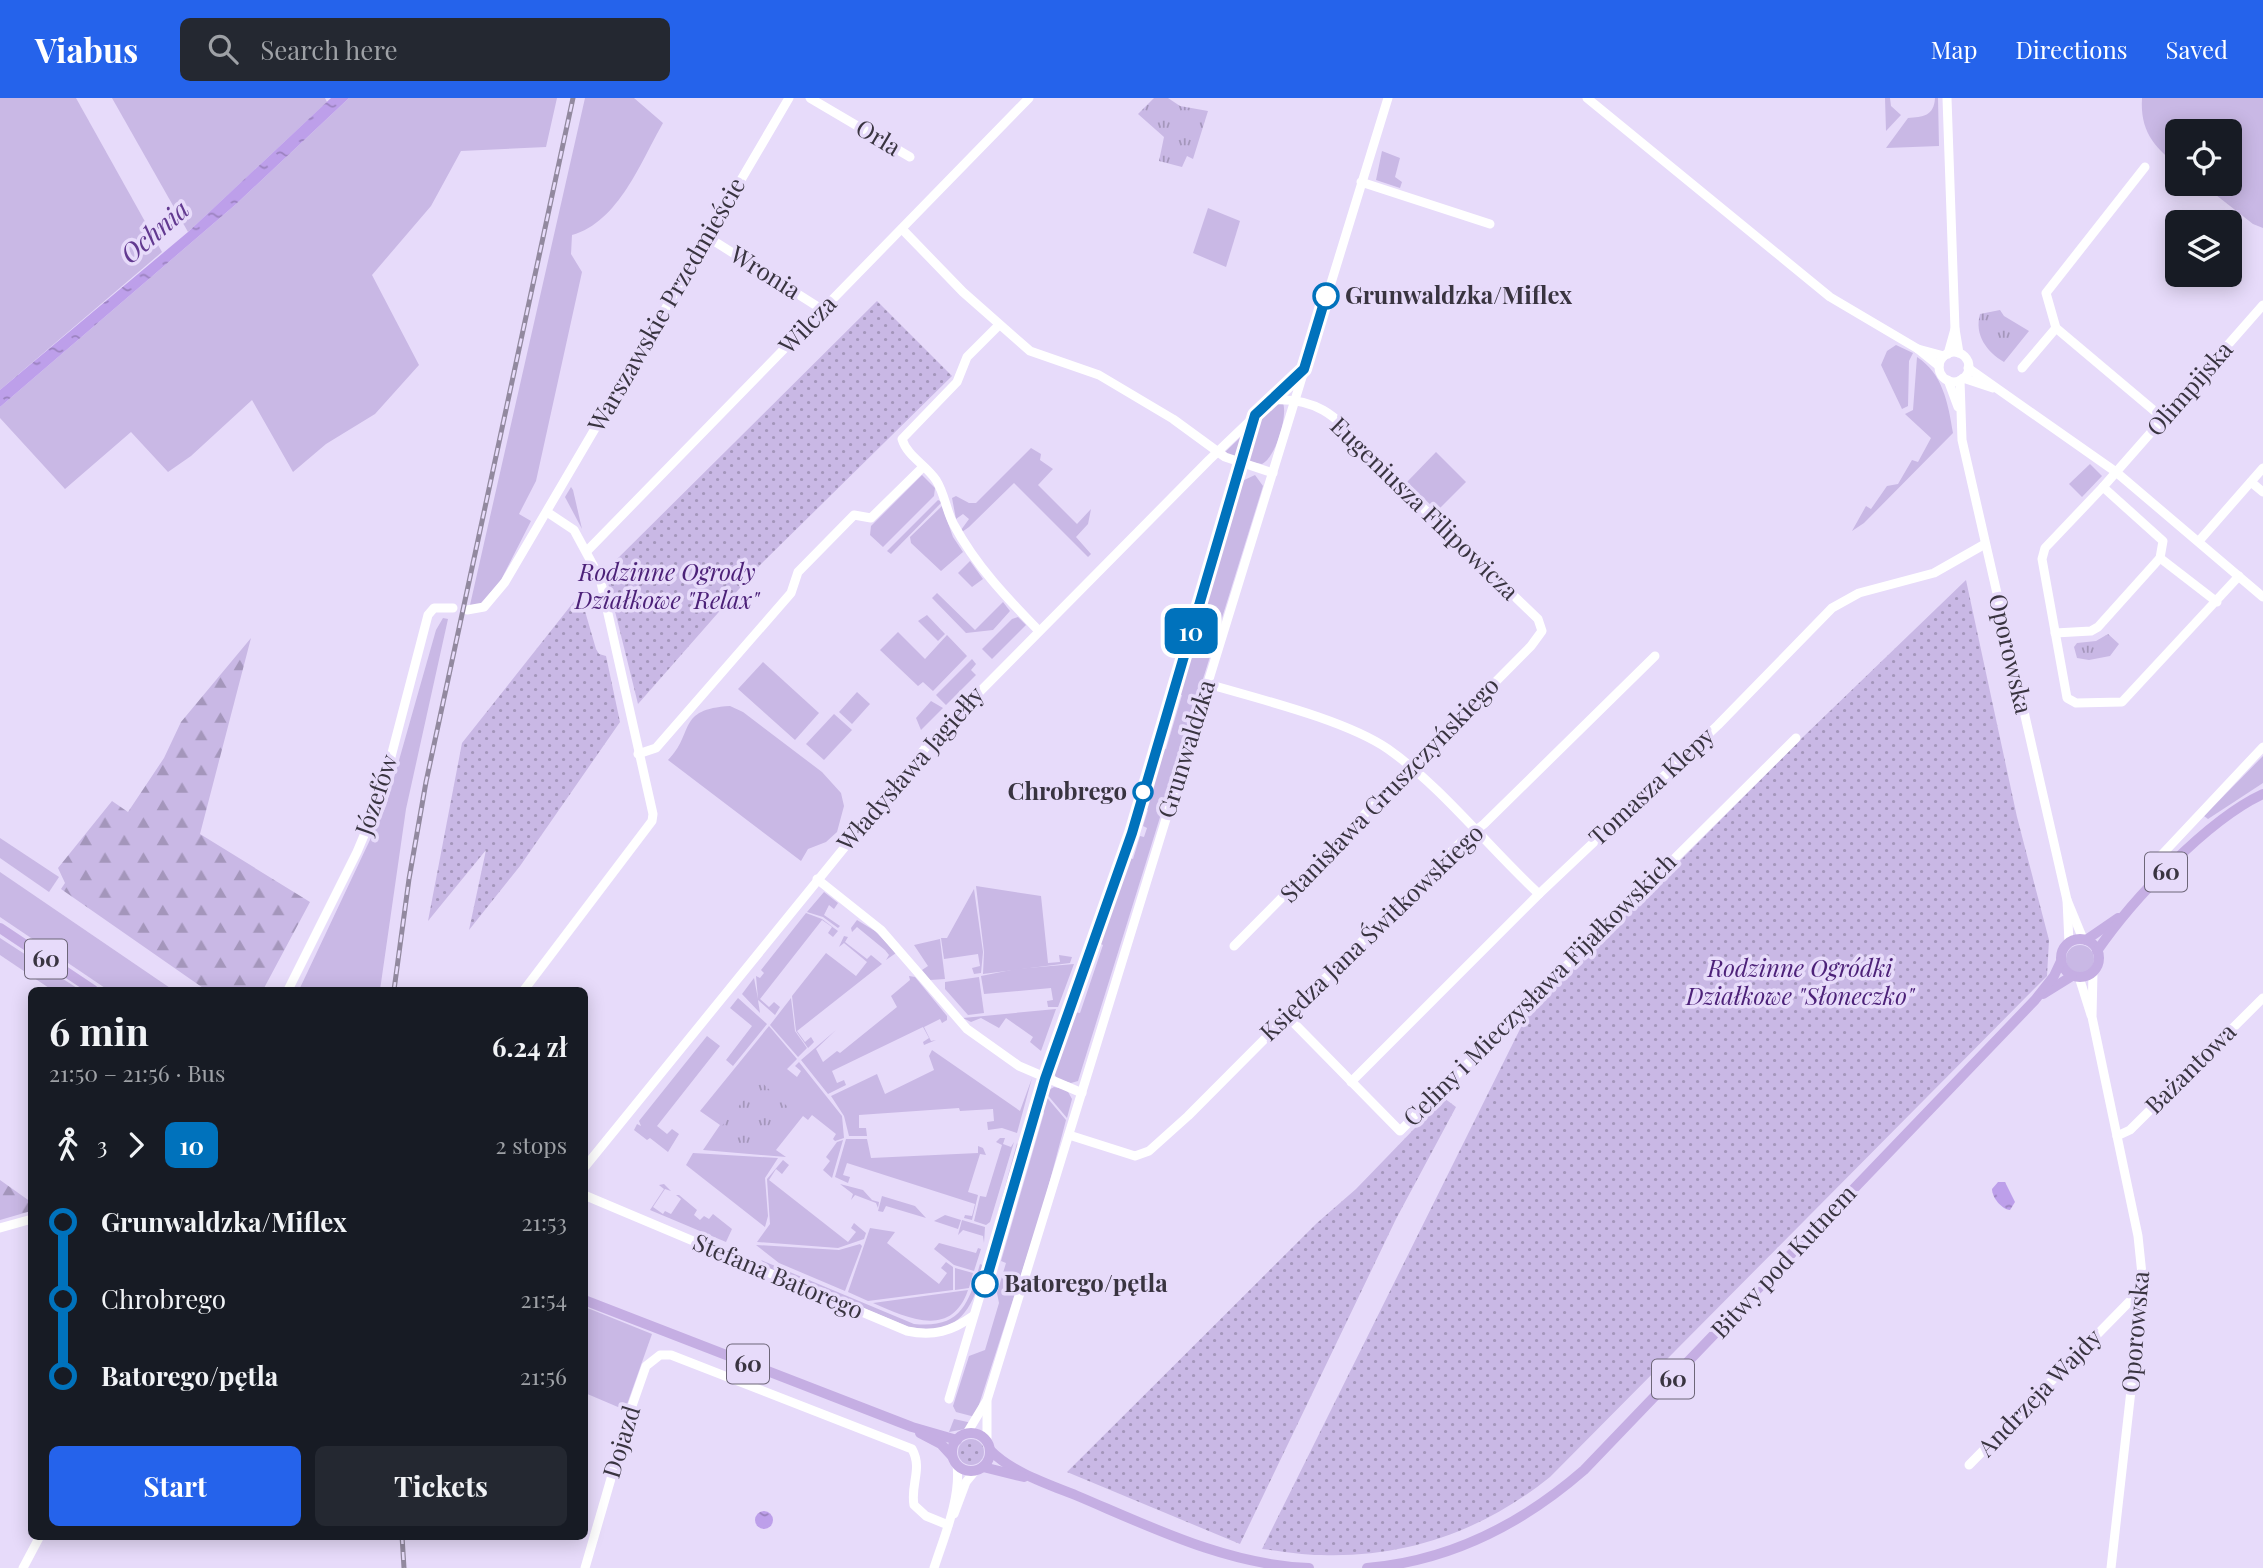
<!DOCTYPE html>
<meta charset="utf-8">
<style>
:root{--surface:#171b24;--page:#242831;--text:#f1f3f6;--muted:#9ea1a6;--accent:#2563eb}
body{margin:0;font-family:"Playfair Display",serif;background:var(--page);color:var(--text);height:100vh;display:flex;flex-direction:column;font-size:26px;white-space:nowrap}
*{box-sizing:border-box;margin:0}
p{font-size:23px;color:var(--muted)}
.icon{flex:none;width:38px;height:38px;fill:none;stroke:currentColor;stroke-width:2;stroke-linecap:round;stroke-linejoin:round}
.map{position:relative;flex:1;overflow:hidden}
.sheet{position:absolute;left:28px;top:889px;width:560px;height:553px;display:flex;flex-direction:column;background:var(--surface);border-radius:10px;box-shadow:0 4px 18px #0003}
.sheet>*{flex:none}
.badge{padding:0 14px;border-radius:10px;font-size:24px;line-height:46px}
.controls{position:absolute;left:2165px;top:21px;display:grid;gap:14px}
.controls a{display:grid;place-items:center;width:77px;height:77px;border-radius:10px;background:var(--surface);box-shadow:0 4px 18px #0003;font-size:35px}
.map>.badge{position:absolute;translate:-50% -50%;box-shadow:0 0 0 4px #fff}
.legs{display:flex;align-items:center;gap:10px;height:77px;padding:0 21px;font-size:23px}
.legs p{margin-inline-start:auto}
.headline{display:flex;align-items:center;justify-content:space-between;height:119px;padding:0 21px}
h1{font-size:38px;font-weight:700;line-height:52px}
.action{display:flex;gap:14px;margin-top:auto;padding:14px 21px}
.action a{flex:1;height:80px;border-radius:10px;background:var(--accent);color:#fff;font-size:28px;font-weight:700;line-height:80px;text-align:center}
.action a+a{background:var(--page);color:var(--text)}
ul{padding:0 21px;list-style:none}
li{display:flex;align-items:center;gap:24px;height:77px;font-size:26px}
li i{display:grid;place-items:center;width:10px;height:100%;margin:0 9px;background:currentColor}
li i::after{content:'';width:18px;height:18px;margin:-9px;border:5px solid;border-radius:50%;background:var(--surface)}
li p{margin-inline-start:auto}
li:first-child i{background:linear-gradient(#0000 50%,currentColor 0)}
li:last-child i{background:linear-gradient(currentColor 50%,#0000 0)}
header{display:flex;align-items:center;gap:42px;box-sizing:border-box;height:98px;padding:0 35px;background:var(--accent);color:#fff}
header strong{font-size:33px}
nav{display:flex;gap:38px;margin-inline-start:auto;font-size:24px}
.search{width:490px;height:63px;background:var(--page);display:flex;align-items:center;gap:18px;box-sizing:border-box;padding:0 24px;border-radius:10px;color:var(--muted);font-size:26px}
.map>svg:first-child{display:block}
</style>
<header>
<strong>Viabus</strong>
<div class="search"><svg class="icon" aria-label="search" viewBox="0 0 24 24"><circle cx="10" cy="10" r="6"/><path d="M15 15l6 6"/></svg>Search here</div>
<nav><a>Map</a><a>Directions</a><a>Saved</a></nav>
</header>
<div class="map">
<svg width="2263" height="1470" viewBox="0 0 2263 1470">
<defs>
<pattern id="forest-firs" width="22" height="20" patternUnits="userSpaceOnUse" patternTransform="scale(1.75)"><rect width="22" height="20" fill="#c9b8e5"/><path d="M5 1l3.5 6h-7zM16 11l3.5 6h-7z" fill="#a496bb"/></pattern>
<pattern id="park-tufts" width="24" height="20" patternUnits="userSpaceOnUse" patternTransform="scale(1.75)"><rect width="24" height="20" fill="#c9b8e5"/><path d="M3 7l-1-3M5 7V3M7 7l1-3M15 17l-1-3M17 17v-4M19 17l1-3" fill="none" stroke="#a496bb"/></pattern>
<pattern id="garden-dots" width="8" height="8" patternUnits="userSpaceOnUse" patternTransform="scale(1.75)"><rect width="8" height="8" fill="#c9b8e5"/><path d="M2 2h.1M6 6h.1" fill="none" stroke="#a496bb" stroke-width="1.8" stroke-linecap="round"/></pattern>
<pattern id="water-ripples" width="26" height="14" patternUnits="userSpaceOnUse" patternTransform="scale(1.75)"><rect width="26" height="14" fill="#bd9fea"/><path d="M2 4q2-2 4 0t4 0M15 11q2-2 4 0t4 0" fill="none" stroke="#9b82bf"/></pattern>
</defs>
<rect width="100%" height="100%" fill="#e7dbfa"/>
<g fill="#c9b8e5">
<polygon points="0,0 76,0 162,154 0,292"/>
<polygon points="112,0 325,0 327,4 188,134"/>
<polygon points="349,0 557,0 546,49 461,53 431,108 372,177 419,267 375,316 326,346 293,374 252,302 191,358 168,374 131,334 65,391 0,320 0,309 235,107"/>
<path d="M585,0H634L663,25C641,63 619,124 572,137L571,156L582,174L536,383L519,416L531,423L500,484L479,507H470Z"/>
<polygon points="1885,0 1890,0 1891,8 1901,17 1886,33"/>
<path d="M1935,0H1938L1939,48L1886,50L1908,20C1923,19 1934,18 1935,0Z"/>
<path d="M2142,0H2263V130L2253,126L2202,86H2230V33H2177V67C2153,48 2140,32 2142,0Z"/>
<polygon points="1382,53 1400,60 1395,79 1402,84 1400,90 1376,82"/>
<polygon points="1208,110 1240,123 1226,169 1193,155"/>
<polygon points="1896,247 1913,255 1909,263 1908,308 1902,311 1881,267 1887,253"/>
<path d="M1917,259C1943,276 1948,305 1953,335L1864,425L1852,433L1866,408L1871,411L1887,388L1898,386L1912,362L1918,364L1931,340L1905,316L1913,312Z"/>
<path d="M1279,304L1283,305C1288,319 1275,360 1262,366L1246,363L1258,323Z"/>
<polygon points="1246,334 1237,360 1227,357 1225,354"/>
<polygon points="1031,350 1041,356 1040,362 1053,371 1038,387 1077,426 1091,411 1088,426 1076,439 1091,456 1088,459 1014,385 969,429 962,434 961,432 969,421 963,416 956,421 952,400 956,398 969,405 976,405"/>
<polygon points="1436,354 1466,384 1437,413 1407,384"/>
<polygon points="2090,366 2102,378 2082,399 2069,386"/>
<polygon points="922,377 935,390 934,398 883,449 870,437 871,428"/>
<polygon points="1255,377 1263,388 1078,983 1071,985 1057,981 1052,971 1074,914 1080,915 1103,847 1099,845 1127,759 1133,761 1140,738 1144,739 1147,730 1143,728 1148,712 1142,710 1160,650 1166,651 1182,597 1177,595 1242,383"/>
<polygon points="571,389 573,392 582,431 565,399"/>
<polygon points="938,402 942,404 891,456 887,453"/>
<polygon points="942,408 953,439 963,454 941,473 911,445 910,439"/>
<polygon points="970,463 983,481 972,489 958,475"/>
<polygon points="937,495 975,532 1003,504 1010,513 993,532 966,535 932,500"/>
<polygon points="927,517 945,536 938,543 918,523"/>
<polygon points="1018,519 1026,527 992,561 982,551 1012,521"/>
<polygon points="443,520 448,521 406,711 380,892 299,892 386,708 436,532"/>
<polygon points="898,534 925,561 947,537 967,558 933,593 923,584 918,588 880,552"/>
<polygon points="972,561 976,566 971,572 976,577 946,607 936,597"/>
<polygon points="763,564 819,615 795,642 738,591"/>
<polygon points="857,594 870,606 852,626 839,614"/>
<polygon points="931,603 943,610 921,632 916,620"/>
<path d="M730,608L743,614L822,674L841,695L844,708L837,734L826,744L808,751L801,763L668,662C695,635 676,611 730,608Z"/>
<polygon points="834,616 852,632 824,662 806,646"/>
<polygon points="2263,658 2263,685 2208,721 2204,718"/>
<polygon points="0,740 59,779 49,794 0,760"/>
<polygon points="0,774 173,892 108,892 0,819"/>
<polygon points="976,788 1041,798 1048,865 1060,864 1059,857 1072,859 1070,865 983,876 984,854"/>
<polygon points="974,791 983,854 981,875 974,876 972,870 980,868 978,856 944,861 941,840 947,840"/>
<polygon points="824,794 838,805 834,811 829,807 824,817 840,828 838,830 823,819 807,814"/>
<polygon points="806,815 822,821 838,833 833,839 828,835 832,829 822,822 760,901 769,909 774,904 780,909 775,917 758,902 760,915 742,896 754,880 758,901 756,878 760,880 764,875 761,872"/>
<polygon points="857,822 875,833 896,855 886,862 889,857 885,852 857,829 852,834 851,830"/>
<polygon points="844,838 848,839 845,844 867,861 871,857 882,866 797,933 805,944 811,939 814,944 808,950 796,933 792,898 826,855 856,878 867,864 844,845 839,849"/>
<polygon points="0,840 80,892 52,892 0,857"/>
<polygon points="940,841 945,881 930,882 922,872 928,868 914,847"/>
<circle cx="2080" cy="861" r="14"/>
<polygon points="1074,866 1058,909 1048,909 1047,903 1053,902 1051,890 984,896 981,878 1016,871"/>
<polygon points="909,878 915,879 947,918 947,922 942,925 940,921 924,929 931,943 936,942 924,947 923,944 929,940 923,929 832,973 837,985 844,982 846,987 828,996 801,962 836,932 816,951 823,964 837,953 840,955 897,909 891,898 910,882"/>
<polygon points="979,879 984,915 968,917 945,891 945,884"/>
<polygon points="738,900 767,926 733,968 726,962 752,928 730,910"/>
<polygon points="791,900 795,933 807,950 798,959 770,927"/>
<polygon points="1056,911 1041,953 1030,944 1033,939 1006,920 999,930 981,920 971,924 963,920"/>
<polygon points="769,928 797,961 787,971 797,979 801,973 795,968 799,964 842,1018 844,1040 835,1043 833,1041 836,1036 812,1017 808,1022 803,1018 776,1052 786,1059 703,1052 720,1027 700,1013"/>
<polygon points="707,938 720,948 657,1028 667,1036 672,1031 679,1036 668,1054 650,1040 647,1042 634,1032 637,1026 641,1028 639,1023"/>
<polygon points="932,952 1020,1013 1032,980 1017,1035 1002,1030 988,1032 987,1024 994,1023 993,1011 960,1013 959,1010 859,1017 859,1030 866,1030 867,1038 849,1038 844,1018 831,998 877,976 885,996 934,972 929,958"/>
<polygon points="1054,989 1067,992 1072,1001 1067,1020 1045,994"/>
<polygon points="1044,996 1066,1022 1043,1109 975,1319 956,1314 953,1308 969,1258 985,1252 999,1205 997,1195 1006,1165 1001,1163 1044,1015 1040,1008"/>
<polygon points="1000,1040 1005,1040 1003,1046 1011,1049 1014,1044 990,1124 986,1127 974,1123 980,1098 986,1099 1002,1047 996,1044"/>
<polygon points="846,1041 867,1041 871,1060 978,1055 978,1048 983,1050 986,1057 980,1056 968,1094 978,1097 972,1122 964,1120 965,1117 972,1118 975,1106 847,1065 843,1077 850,1079 848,1085 835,1079"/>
<polygon points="843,1042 832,1080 823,1072 830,1063 826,1059 837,1044"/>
<polygon points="1017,1045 1020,1050 1001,1113 997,1118"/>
<polygon points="693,1055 778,1060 765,1080 768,1118 765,1129 686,1067"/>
<polygon points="783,1062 789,1067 782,1076 776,1071 769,1082 848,1144 856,1134 851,1130 854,1125 866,1135 864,1141 838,1150 757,1144 770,1126 767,1081"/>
<polygon points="664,1086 671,1093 665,1091 653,1109 663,1116 665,1113 671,1116 681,1101 676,1097 679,1097 697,1112 694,1117 700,1122 704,1118 709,1121 713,1116 732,1131 726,1144 650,1112 664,1091 659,1087"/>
<polygon points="840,1086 863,1092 872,1102 879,1104 878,1110 876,1105 855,1097 851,1102 853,1096"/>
<polygon points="882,1098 915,1108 926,1120 886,1108 883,1114 878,1113"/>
<polygon points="945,1117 961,1122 958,1131 934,1123"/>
<polygon points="962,1122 985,1129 984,1145 983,1138 963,1132 958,1137"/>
<polygon points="870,1130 895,1134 887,1145 939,1186 947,1175 941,1170 946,1164 953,1169 953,1192 868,1203 848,1194"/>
<polygon points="939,1145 976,1155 978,1150 981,1151 974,1173 954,1167 934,1151"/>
<polygon points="860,1146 862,1148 845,1193 779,1165 756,1147 839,1152"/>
<path d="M761,1162L914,1226C961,1231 969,1205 980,1166L985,1168C971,1211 962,1238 909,1229L770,1171Z"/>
<polygon points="955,1170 973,1175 969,1190 955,1192"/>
<path d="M968,1192C951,1242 906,1219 873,1205Z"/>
<polygon points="585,1209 652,1236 625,1312 585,1295"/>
<polygon points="954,1321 972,1325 965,1331 949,1334"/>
</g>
<g fill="url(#forest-firs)">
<polygon points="251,540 200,736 310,804 263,892 206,892 61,791 65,785 58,770 112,703 128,714 164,660 181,624"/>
<polygon points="0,1082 31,1104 31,1113 0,1122"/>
</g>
<g fill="url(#park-tufts)">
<polygon points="1154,0 1168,0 1180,8 1208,13 1193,61 1187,58 1182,69 1159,63 1164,39 1138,16"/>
<path d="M2000,212L2004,218L2029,233L2004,264C1987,254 1974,237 1980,216Z"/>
<polygon points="2108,536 2119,546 2110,558 2089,562 2077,560 2074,549 2077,545 2096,543"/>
<polygon points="760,983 788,1009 745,1050 721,1029"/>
</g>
<g fill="url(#garden-dots)">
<polygon points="877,203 952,278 761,466 638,606 605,473"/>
<path d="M1966,482L2017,719L2049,842L2047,878L1550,1379C1484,1432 1407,1460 1321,1457C1301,1457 1282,1453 1262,1451L1527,917L1803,639Z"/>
<polygon points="580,496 596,551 599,556 606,558 620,624 520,768 469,832 486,752 428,823 462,645"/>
<polygon points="1444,1000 1456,1009 1396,1121 1240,1446 1067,1374 1317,1125 1356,1091"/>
<circle cx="971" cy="1354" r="13"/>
</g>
<g fill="url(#water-ripples)">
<polygon points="331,0 349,0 235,107 0,309 0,292 188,134"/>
<path d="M1998,1084H2005L2015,1104L2010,1112C2001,1111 1992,1099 1992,1091Z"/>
<circle cx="764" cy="1422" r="9"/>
</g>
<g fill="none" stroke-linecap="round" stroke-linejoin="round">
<g stroke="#fff" stroke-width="9">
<polyline points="810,0 910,59"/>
<polyline points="1587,0 1830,199 1918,251 1939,268"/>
<polyline points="1947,0 1955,231 1959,255"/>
<polyline points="2145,69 2046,195 2056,230 2164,321"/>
<polyline points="1361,84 1490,126"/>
<polyline points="902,131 963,194 1030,253 1099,277 1173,321 1225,359 1273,375"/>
<polyline points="706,138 823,212"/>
<path d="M999,227L967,259L957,284L902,341C907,358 926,367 936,382C945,396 946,413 954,427C976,468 1007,500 1039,533"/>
<polyline points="1918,251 1944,258"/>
<circle cx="1954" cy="269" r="15"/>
<polyline points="1948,256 1955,231"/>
<polyline points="1968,270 2116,374 2263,499"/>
<polyline points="2022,270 2056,230"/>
<polyline points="1963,280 1993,290"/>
<polyline points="1948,282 1958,309"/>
<polyline points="1960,282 1962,342 2067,802 2069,845"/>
<polyline points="2251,384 2263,394"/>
<polyline points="2103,389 2263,207"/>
<polyline points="2199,443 2263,370"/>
<polyline points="587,453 1029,0"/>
<polyline points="2217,504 2160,460 2163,443 2103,389 2045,450 2042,461 2067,600 2076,605 2122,604 2239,478"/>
<polyline points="467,512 484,509 505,484 789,0"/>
<polyline points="2055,535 2091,533 2098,529 2160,460"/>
<path d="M1208,586C1259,601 1346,622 1388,651C1442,689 1490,751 1539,796"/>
<polyline points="638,656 656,650 791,495 798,474 854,417 871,420 923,369"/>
<polyline points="2153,766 2263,649"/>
<polyline points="817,781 881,832 967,931 1019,968 1082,995"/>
<polyline points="2067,802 2083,841"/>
<path d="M1234,848L1531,548L1542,533L1538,521L1362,351C1338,316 1313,299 1271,302"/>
<polyline points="2093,874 2092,919 2138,1138 2143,1186 2111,1470"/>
<polyline points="2079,879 2091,917"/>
<polyline points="288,892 357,754 381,697 428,517 434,510 453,510"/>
<polyline points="524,892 652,723 653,716 600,480 574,432 547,414"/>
<polyline points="1286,917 1400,1033 1796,640"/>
<polyline points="1351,984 1539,796 1718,627 1832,510 1859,495 1934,475 1985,446"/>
<polyline points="1069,1037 1135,1058 1149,1053 1188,1018 1462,743 1484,726 1655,558"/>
<polyline points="2117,1038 2130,1032 2263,900"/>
<polyline points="584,1070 931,643 1209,362 1303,272"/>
<path d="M584,1097L907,1233C933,1239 952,1233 973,1218"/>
<polyline points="0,1130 32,1121"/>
<polyline points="949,1301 1045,981 1131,735 1255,319"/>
<polyline points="967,1335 987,1302 1388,0"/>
<polyline points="987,1343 987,1304"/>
<polyline points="1969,1367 2131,1202 2142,1197"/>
<polyline points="954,1416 966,1384 975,1373"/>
<polyline points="23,1470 40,1438"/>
<path d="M585,1470L633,1305L646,1268L660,1257H671L912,1351C923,1371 910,1387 914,1407L926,1418L948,1427"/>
<path d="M934,1470C944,1439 961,1400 957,1367"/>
</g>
<g stroke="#c5aee3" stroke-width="10">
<polyline points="0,830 93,892"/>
<circle cx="2080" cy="860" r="19"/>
<polyline points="2086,842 2118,820"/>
<path d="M2097,853C2132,802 2207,722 2263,696"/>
<polyline points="2043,896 2072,878"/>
<polyline points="584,1202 912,1329 957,1342"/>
<polyline points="920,1335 941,1346 952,1358"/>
<circle cx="971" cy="1354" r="19"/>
<path d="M990,1352C1012,1375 1051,1387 1080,1399C1153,1430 1228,1467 1309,1470"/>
<polyline points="983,1369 1024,1379"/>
<path d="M1367,1470C1450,1463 1522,1426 1584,1372L2035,902L2054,878L2061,863"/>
</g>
<g stroke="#92899f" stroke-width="5">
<g id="rail">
<polyline points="394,892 409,781 426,684 573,0"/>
<polyline points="402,1438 404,1470"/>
</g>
</g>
<use href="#rail" stroke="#e7dbfa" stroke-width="2.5" stroke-dasharray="8" stroke-linecap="butt"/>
</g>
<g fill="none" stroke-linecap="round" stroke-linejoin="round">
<g stroke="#fff" stroke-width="16">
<polyline id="line-1" points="985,1186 1045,981 1132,735 1255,317 1304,271 1326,198"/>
</g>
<use href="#line-1" stroke="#0072bc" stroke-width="10"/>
</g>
<g fill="#fff" stroke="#0072bc" stroke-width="3.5">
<circle cx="1326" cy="198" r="12"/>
<circle cx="1143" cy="694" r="9"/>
<circle cx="985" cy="1186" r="12"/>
</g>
<g text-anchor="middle" stroke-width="7" stroke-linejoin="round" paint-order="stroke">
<g fill="#e7dbfa" stroke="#6d6678" stroke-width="2">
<rect x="2145" y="754.5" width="42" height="39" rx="5"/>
<rect x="25" y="841.5" width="42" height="39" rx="5"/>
<rect x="727" y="1246.5" width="42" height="39" rx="5"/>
<rect x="1652" y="1261.5" width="42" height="39" rx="5"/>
</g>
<g font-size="23" font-weight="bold" fill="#393440">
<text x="2166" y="782">60</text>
<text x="46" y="869">60</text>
<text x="748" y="1274">60</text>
<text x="1673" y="1289">60</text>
</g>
<g font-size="24" fill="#393440" stroke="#e7dbfa">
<text transform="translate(878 40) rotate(31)" y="8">Orla</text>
<text transform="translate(765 175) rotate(32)" y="8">Wronia</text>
<text transform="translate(667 207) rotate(-60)" y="8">Warszawskie Przedmieście</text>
<text transform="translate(808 227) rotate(-46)" y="8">Wilcza</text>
<text transform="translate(2190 291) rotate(-49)" y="8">Olimpijska</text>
<text transform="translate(1424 411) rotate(44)" y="8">Eugeniusza Filipowicza</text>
<text transform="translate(2010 556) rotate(77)" y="8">Oporowska</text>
<text transform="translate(1187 651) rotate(-73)" y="8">Grunwaldzka</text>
<text transform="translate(911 671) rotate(-49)" y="8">Władysława Jagiełły</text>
<text transform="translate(1652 689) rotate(-43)" y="8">Tomasza Klepy</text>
<text transform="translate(1390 692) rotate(-46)" y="8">Stanisława Gruszczyńskiego</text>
<text transform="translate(377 697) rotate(-71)" y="8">Józefów</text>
<text transform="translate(1372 835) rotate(-44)" y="8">Księdza Jana Świtkowskiego</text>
<text transform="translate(1540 892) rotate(-45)" y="8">Celiny i Mieczysława Fijałkowskich</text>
<text transform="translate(2191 971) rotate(-45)" y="8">Bażantowa</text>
<text transform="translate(1784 1164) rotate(-47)" y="8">Bitwy pod Kutnem</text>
<text transform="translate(778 1179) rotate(23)" y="8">Stefana Batorego</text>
<text transform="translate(2136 1234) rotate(-85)" y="8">Oporowska</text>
<text transform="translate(2040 1295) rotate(-46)" y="8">Andrzeja Wajdy</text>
<text transform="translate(622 1344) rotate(-73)" y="8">Dojazd</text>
</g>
<g font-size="24" font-weight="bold" fill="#393440" stroke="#e7dbfa" text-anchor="start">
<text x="1345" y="206">Grunwaldzka/Miflex</text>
<text x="1127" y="702" text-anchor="end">Chrobrego</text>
<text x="1004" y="1194">Batorego/pętla</text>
</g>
<g font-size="24" font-style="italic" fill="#4c2178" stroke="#e7dbfa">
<text x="667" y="483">Rodzinne Ogrody<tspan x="667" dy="28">Działkowe "Relax"</tspan></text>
<text x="1800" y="879">Rodzinne Ogródki<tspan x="1800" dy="28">Działkowe "Słoneczko"</tspan></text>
</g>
<g font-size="26" font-style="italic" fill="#623990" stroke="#e7dbfa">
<text transform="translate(155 134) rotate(-41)" y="9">Ochnia</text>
</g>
</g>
</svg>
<div class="controls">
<a><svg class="icon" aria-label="locate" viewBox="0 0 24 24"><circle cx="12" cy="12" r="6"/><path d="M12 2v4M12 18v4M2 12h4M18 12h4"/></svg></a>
<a><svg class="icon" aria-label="layers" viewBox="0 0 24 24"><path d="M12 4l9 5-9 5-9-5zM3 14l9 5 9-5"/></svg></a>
</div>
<b class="badge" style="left:1191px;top:533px;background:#0072bc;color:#fff">10</b>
<section class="sheet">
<div class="headline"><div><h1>6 min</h1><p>21:50 – 21:56 · Bus</p></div><b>6.24 zł</b></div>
<div class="legs"><svg class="icon" aria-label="walk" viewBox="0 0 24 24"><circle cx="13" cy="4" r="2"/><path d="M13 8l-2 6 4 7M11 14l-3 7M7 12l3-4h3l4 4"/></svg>3<svg class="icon" aria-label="forward" viewBox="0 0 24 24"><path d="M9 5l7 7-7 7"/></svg><b class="badge" style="background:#0072bc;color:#fff">10</b><p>2 stops</p></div>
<ul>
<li><i style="color:#0072bc"></i><b>Grunwaldzka/Miflex</b><p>21:53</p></li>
<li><i style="color:#0072bc"></i><span>Chrobrego</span><p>21:54</p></li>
<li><i style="color:#0072bc"></i><b>Batorego/pętla</b><p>21:56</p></li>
</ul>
<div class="action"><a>Start</a><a>Tickets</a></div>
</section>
</div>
